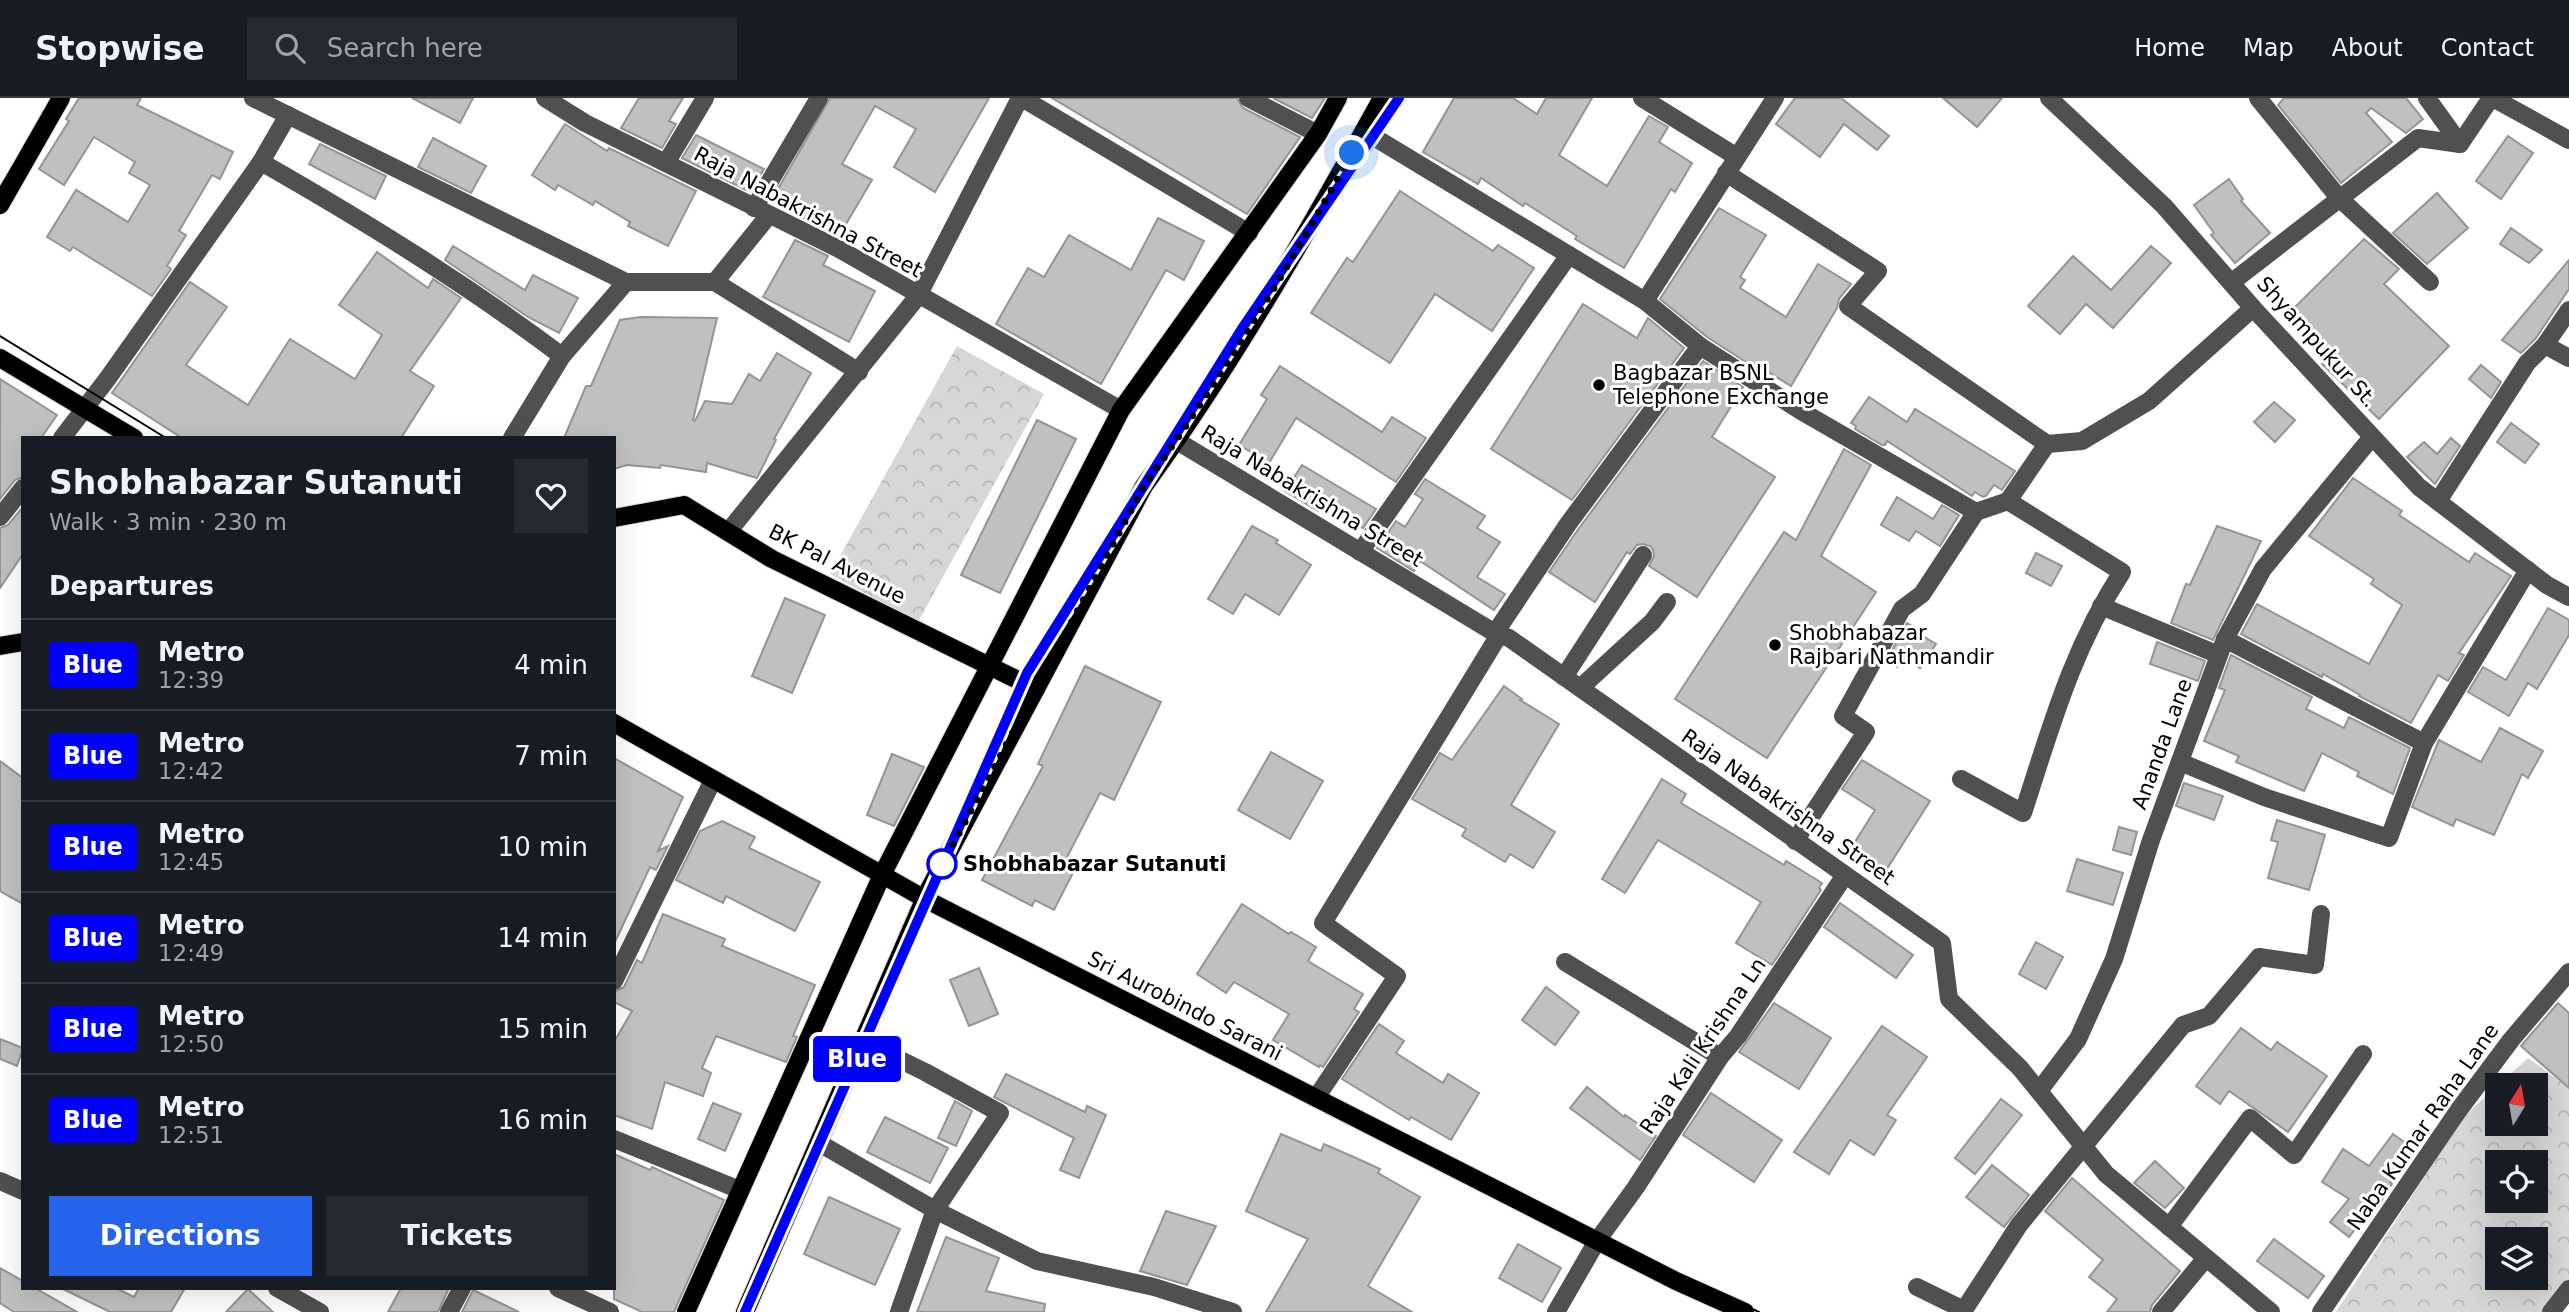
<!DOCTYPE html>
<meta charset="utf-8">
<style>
:root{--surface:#171b24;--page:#242831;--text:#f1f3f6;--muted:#9ea1a6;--line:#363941;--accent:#2563eb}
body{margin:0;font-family:"DejaVu Sans",sans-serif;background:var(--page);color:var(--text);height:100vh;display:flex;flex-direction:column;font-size:26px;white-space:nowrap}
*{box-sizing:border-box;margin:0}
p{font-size:23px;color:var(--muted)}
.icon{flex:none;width:38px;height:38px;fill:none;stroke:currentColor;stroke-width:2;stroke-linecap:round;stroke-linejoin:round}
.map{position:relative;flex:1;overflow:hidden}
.drawer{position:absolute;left:21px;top:338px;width:595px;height:854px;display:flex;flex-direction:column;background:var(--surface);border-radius:0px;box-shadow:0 7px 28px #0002}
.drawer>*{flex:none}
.badge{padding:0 14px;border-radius:5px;font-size:24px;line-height:46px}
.needle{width:46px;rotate:11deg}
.controls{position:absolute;left:2485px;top:975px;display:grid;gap:14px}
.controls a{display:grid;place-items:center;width:63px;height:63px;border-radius:0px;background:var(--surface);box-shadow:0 7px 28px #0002;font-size:35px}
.you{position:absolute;width:35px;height:35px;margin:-18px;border:5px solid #fff;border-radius:50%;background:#1a73e8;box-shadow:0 0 0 10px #1a73e833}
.map>.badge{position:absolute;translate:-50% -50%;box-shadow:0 0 0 4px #fff}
h2{padding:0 28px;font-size:26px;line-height:63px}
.round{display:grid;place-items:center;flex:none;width:74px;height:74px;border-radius:0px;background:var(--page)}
.overview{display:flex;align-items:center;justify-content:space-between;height:119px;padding:0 28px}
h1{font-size:33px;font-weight:700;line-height:52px}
.cta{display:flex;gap:14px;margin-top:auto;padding:14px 28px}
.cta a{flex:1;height:80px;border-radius:0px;background:var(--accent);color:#fff;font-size:28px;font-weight:700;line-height:80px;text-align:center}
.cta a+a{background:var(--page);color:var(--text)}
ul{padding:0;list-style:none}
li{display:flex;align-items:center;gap:21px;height:91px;padding:0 28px;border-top:2px solid var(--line)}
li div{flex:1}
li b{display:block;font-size:26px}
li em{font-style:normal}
li .badge{min-width:77px;font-weight:700;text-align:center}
header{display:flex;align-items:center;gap:42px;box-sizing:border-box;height:98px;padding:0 35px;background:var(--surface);border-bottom:2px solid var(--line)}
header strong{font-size:33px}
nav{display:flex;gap:38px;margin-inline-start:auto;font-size:24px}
.search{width:490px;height:63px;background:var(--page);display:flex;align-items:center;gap:18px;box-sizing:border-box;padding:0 24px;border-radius:0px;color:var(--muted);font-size:26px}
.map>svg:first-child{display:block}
</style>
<header>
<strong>Stopwise</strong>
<div class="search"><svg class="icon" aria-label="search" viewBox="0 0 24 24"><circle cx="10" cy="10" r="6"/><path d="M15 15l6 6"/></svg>Search here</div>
<nav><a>Home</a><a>Map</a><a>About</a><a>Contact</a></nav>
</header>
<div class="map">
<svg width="2569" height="1214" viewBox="0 0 2569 1214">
<defs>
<pattern id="forest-crowns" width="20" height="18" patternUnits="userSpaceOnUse" patternTransform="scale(1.75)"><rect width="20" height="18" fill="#d7d7d7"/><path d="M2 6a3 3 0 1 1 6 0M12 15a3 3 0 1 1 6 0" fill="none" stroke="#b7b7b7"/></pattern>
</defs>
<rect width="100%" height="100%" fill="#fff"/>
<g fill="url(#forest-crowns)" fill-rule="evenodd">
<polygon points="957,248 1044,296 918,524 830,476"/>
<path d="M2528,960L2569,990V1183L2544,1214H2336L2463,1020L2497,988V1026H2536V987H2499ZM2497,1064H2536V1102H2497ZM2497,1141H2536V1180H2497Z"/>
</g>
<g fill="#c0c0c0" stroke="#949494" stroke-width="2">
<polygon points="79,0 141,0 137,7 233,54 220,81 212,77 179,133 186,137 167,168 171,171 152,198 73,149 70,153 47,139 76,92 128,124 150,87 129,75 135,64 94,39 64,87 39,71 69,23 66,21"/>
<polygon points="412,0 473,0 460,25"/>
<polygon points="639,0 683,0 669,23 676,26 662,50 621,30"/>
<polygon points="830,0 989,0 935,94 894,69 916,31 875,8 842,66 872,82 839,138 771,103"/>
<polygon points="1052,0 1237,0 1243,10 1300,39 1247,116"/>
<polygon points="1273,0 1325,0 1312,20"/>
<polygon points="1454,0 1513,0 1537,16 1546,0 1592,0 1559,57 1607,88 1649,18 1668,29 1659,44 1692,65 1675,94 1671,91 1624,170 1575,141 1577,138 1525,105 1523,108 1481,80 1478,86 1423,54"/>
<polygon points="1795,0 1841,0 1889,38 1877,52 1844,26 1820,59 1776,26"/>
<polygon points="1943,0 2002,0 1977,29"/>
<polygon points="2284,0 2406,0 2423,21 2406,35 2371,10 2366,15 2392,44 2341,85 2278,7"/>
<polygon points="565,26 607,53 609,50 696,93 668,148 628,128 630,124 595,103 593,107 558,87 555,92 532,77"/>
<polygon points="696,37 764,71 751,92 747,90 746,92 682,60"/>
<polygon points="2508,38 2533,55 2501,101 2476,83"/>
<polygon points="433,40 486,68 471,95 418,69"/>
<polygon points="320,46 386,78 375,101 309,66"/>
<polygon points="2229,81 2243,101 2241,103 2270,135 2235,165 2211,137 2214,135 2194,107"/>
<polygon points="1400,93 1493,153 1498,147 1534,170 1492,233 1435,196 1390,265 1311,215 1347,160 1353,164"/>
<polygon points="2437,95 2468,130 2427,166 2393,135"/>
<polygon points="1719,110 1766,137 1740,179 1745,182 1740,190 1786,219 1818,166 1851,186 1839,201 1837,210 1791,288 1757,267 1755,270 1707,239 1660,201"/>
<polygon points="1158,120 1204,143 1184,182 1166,172 1101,286 996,226 1028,170 1044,179 1069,137 1131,172"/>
<polygon points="2511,130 2542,152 2529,165 2500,146"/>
<polygon points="2364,141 2399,171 2384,186 2449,248 2379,321 2322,266 2334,253 2292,212"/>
<polygon points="795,142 828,158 823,167 875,193 849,244 763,199"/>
<polygon points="453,148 525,192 533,177 578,200 559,235 528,219 445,162"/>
<polygon points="2151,148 2171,165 2113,230 2086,206 2060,236 2028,208 2073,158 2111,192"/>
<polygon points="377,154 428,190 433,181 461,200 410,273 434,288 401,340 182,340 112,295 190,184 227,209 186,267 248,307 290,241 355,281 382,237 339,207"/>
<polygon points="2569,162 2569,191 2536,240 2521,255 2502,242"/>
<polygon points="1583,206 1637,240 1648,220 1684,250 1572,402 1491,351"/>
<polygon points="641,219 717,220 693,322 695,323 705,303 732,306 749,276 760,283 777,255 811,275 774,341 776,342 757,380 707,365 706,374 661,367 660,370 627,367 614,371 614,340 564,340 586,288 591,288 620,222"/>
<polygon points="1703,263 1743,289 1712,339 1775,379 1697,499 1649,468 1654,458 1653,452 1650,448 1643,446 1637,447 1630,456 1627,454 1595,504 1549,474 1577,433"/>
<polygon points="2481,267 2501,284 2491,300 2469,281"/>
<polygon points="1280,268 1382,334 1392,319 1426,340 1396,384 1296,320 1269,365 1239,347 1267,301 1261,297"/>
<polygon points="0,281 57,317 41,340 23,340 23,379 15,382 0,401"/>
<polygon points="1869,299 1907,324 1915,311 2015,373 2002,392 1994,387 1986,398 1983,399 1975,394 1972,398 1887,343 1885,347 1882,347 1855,331 1856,328 1851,325"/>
<polygon points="2274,304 2295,322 2275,344 2254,324"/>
<polygon points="1037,322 1076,341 1000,495 961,477"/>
<polygon points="2511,325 2539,346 2525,365 2497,344"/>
<polygon points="2451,340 2460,348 2435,386 2407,359 2424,344 2437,356"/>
<polygon points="1844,351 1871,367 1821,458 1876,494 1767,660 1675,601 1784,434 1796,442"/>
<polygon points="1302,367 1376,411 1363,430 1324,404 1318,413 1285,393"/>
<polygon points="2353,380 2402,413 2399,417 2469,464 2475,455 2511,478 2459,555 2464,557 2448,583 2438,577 2411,625 2359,598 2360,597 2323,576 2322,579 2241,536 2257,506 2369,566 2402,507 2371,486 2374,481 2309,438"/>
<polygon points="1425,381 1485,418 1477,430 1500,444 1477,479 1505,496 1494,512 1420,463 1414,473 1377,450 1396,423 1405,429 1423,401 1415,396"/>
<polygon points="1897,399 1933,421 1942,407 1959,417 1940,448 1916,433 1909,443 1881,427"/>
<polygon points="23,409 23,456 0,490 0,430 8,427"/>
<polygon points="1252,428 1278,442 1276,445 1311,467 1279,517 1245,496 1233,516 1208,501"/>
<polygon points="2217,428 2261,443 2213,542 2171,525 2186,486 2190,487"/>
<polygon points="2036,455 2062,468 2051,488 2026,475"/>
<polygon points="785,500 825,517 792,595 752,578"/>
<polygon points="2548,510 2569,522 2569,537 2537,591 2528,585 2509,618 2468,594 2483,569 2506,582"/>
<polygon points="1907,525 1919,532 1918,535 1936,546 1920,570 1903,559 1897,569 1886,563"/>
<polygon points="2157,544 2205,563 2198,583 2150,566"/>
<polygon points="2231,557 2312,599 2306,611 2344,630 2349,619 2410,650 2393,696 2357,678 2359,674 2322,655 2304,693 2236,664 2239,658 2204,643 2225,592 2219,590"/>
<polygon points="1085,568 1161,604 1114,702 1100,695 1066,761 1077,767 1054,812 1035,802 1032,808 982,782 1043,668 1038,666"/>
<polygon points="1504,588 1522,601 1520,602 1559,626 1511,707 1555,734 1533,770 1510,756 1505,764 1462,738 1466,731 1412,701 1440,655 1452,662"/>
<polygon points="2500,630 2543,653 2528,680 2522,676 2494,737 2456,721 2453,728 2412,709 2439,642 2481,664"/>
<polygon points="1271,654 1323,683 1290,741 1238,712"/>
<polygon points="892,656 924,669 894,728 867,717"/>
<polygon points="614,660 683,699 658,753 668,748 656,772 650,769 614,846"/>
<polygon points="1862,662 1930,703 1883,777 1848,755 1875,712 1842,691"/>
<polygon points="0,663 23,680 23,806 0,793"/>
<polygon points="1662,681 1686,696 1681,705 1784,767 1786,763 1822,785 1819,790 1821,792 1772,867 1736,845 1761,804 1658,742 1625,795 1602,781"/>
<polygon points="2184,685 2223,698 2214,722 2176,708"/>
<polygon points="2277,722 2325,737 2309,792 2268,780 2278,744 2271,742"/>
<polygon points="722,723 755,739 749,750 820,784 795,833 726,798 723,805 676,782 700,733"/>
<polygon points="2119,729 2137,734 2131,757 2113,752"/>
<polygon points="2077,761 2123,775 2113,807 2067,793"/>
<polygon points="1840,805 1913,857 1896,880 1824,829"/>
<polygon points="1242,806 1289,836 1291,834 1316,849 1308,863 1363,896 1354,911 1359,914 1323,969 1320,967 1319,969 1273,942 1289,916 1234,884 1226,895 1197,876"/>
<polygon points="663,816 725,841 722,848 815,887 793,938 797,939 786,964 716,938 702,970 711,975 703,998 665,984 652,1031 614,1017 614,944 632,913 614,904 614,894 624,889 637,862 642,865"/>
<polygon points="2036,844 2063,859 2046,891 2019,876"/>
<polygon points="979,870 998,916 969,928 950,882"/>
<polygon points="1546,889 1579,914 1555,947 1522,922"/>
<polygon points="1774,905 1831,940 1799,991 1739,954"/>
<polygon points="2558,905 2569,915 2569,990 2521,948"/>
<polygon points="1379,926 1404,943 1396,955 1443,985 1448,976 1479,995 1451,1042 1411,1019 1409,1022 1342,981"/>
<polygon points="1882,928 1927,959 1887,1017 1896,1022 1874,1057 1850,1042 1829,1076 1794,1054"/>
<polygon points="2241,930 2271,952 2277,944 2327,978 2288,1034 2229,993 2220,1006 2196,988"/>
<polygon points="0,941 23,950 17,968 0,961"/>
<polygon points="1006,976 1085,1014 1087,1008 1106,1017 1079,1080 1060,1072 1074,1040 994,999"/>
<polygon points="1587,989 1624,1019 1625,1017 1656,1038 1640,1062 1570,1010"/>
<polygon points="1711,995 1782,1042 1754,1084 1683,1037"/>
<polygon points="2001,1001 2022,1017 1975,1076 1955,1060"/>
<polygon points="955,1003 972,1013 956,1048 938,1040"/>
<polygon points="713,1005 741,1016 725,1053 698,1041"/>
<polygon points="885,1019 948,1050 930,1085 867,1054"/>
<polygon points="1281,1036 1321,1053 1324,1046 1356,1060 1380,1071 1378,1075 1420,1099 1368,1188 1412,1214 1266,1214 1308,1141 1246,1113"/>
<polygon points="2393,1036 2414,1051 2390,1084 2392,1086 2377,1110 2373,1108 2349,1139 2330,1124 2349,1101 2322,1084 2343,1051 2369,1068"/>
<polygon points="614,1056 650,1072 652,1069 724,1102 674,1214 642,1214 614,1201"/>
<polygon points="2155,1063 2184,1090 2165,1110 2134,1085"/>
<polygon points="1992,1067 2029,1097 2004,1129 1966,1099"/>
<polygon points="2072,1080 2180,1173 2152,1207 2150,1214 2107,1214 2117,1201 2089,1179 2103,1162 2045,1113"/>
<polygon points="829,1099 900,1131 875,1187 804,1156"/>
<polygon points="1166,1113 1216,1128 1187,1187 1140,1173"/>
<polygon points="946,1139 999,1160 986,1193 1045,1206 1044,1214 917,1214"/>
<polygon points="2274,1141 2324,1178 2308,1200 2257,1163"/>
<polygon points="1518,1146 1561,1170 1542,1204 1499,1180"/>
<polygon points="0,1170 23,1183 23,1190 35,1190 77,1214 14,1214 0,1205"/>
<polygon points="61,1190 116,1190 134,1199 139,1190 185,1190 171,1214 110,1214"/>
<polygon points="401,1190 449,1190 438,1214 388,1214"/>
<polygon points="248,1191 273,1214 226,1214"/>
<polygon points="473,1192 519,1214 462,1214"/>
</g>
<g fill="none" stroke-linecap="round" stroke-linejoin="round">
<g stroke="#dbdbdb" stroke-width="20">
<g id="major">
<polyline points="0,107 61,0"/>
<polyline points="0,260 134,340"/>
<polyline points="614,420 684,407 772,461 1036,591"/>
<polyline points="0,548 23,544"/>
<polyline points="614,625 925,801 1676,1183 1745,1214"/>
<polyline points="686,1214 882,777 1121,312 1318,36 1338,0"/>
<path d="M745,1214L927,795L1144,388C1233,265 1309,132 1382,0"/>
</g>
</g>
<g stroke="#505050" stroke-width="18">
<polyline points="253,0 626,184"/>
<polyline points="545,0 585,25 839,151 1121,312"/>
<polyline points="1022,0 1249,135"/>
<polyline points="1248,0 1318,36"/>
<polyline points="1642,0 1737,59"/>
<polyline points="2049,0 2164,108 2253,210 2419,389 2547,487 2569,499"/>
<polyline points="2258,0 2339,100 2430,184"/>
<polyline points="2427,0 2460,46"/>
<polyline points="2493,0 2569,42"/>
<path d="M1364,33L1645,203L1700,248L1801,313L1976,414L2008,403L2122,474C2072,551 2051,629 2023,715L1961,681"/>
<path d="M261,64C366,124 465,185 562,258"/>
<polyline points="666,65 705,0"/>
<polyline points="1726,75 1878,173 1848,208 2047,346"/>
<polyline points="754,110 819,0"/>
<polyline points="715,184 859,274"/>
<polyline points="2232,184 2418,40 2460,46 2491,0"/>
<polyline points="1645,203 1775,0"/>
<polyline points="2545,247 2569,260"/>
<polyline points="62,340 108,280 261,64 288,17"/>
<polyline points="512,340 562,258 626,184 715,184 769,117"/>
<polyline points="1177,343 1495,535 1509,540 1942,845 1949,901 2020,970 2106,1076 2271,1214"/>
<polyline points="2008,403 2047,346 2082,343 2149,303 2253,210"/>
<polyline points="2438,403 2527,265 2545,247 2569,212"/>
<polyline points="0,419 23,390"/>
<polyline points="728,434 918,198 1020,0"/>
<polyline points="1360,454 1569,157"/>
<polyline points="2101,508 2219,557"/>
<polyline points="1495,535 1568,426 1700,248"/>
<polyline points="2225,541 2424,645"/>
<polyline points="1564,579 1643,457"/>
<polyline points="1580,590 1652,524 1667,504"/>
<polyline points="2180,664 2264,699 2389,740 2424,645 2528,472"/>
<polyline points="1795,743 1866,634 1843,618 1902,511 1922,496 1976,414"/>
<polyline points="1565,864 1720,959"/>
<polyline points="614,883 713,682"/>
<polyline points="862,943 925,974 1000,1015 935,1112 899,1214"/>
<polyline points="2039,993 2078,941 2114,861 2151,742 2225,541 2263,471 2372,339"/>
<polyline points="1316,1000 1397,878 1323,825 1499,537"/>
<polyline points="614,1041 740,1092"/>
<polyline points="819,1045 935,1112 1037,1163 1154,1189 1233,1214"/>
<polyline points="0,1083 23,1093"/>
<polyline points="2169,1129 2250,1020 2294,1057 2363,956"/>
<polyline points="1917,1189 1964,1212 2019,1127 2183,927 2209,918 2259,859 2315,867 2321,816"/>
<polyline points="277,1190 320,1214"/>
<polyline points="558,1190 610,1214"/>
<polyline points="449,1214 462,1190"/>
<polyline points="1556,1214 1597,1143 1636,1089 1720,959 1738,938 1845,777"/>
<polyline points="2161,1214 2206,1160"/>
<polyline points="2321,1214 2458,1013 2511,942 2569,874"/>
<polyline points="2551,1214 2569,1191"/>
</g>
<use href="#major" stroke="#000" stroke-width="18"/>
<g stroke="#000" stroke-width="2">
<polyline points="0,90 55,0"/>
<polyline points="0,238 166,340"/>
<polyline points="614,616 859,760 952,809 1677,1177 1759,1214"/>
</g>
</g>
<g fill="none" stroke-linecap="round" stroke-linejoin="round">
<g stroke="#fff" stroke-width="16">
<polyline id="line" points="745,1214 1027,575 1243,229 1399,0"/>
</g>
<use href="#line" stroke="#00f" stroke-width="10"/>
<path stroke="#000" stroke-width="7" stroke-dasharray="0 12.6" d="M942,766L939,773L1144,388C1220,282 1289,169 1352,55"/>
</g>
<g fill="#000" stroke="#fff" stroke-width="2.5">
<circle cx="1599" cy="287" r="7"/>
<circle cx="1775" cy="547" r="7"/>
</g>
<circle fill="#fff" stroke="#00f" stroke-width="3.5" cx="942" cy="766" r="14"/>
<g text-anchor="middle" stroke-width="6" stroke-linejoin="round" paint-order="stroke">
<g font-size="21" fill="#000" stroke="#fff">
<text transform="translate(808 114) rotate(28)" y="7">Raja Nabakrishna Street</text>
<text transform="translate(2317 244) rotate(48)" y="7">Shyampukur St.</text>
<text transform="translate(1312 398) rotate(31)" y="7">Raja Nabakrishna Street</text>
<text transform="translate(837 466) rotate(27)" y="7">BK Pal Avenue</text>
<text transform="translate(2162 646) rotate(-70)" y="7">Ananda Lane</text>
<text transform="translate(1788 709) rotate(35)" y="7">Raja Nabakrishna Street</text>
<text transform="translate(1185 908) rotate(27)" y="7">Sri Aurobindo Sarani</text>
<text transform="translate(1703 948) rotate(-56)" y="7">Raja Kali Krishna Ln</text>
<text transform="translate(2423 1029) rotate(-55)" y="7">Naba Kumar Raha Lane</text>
</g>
<g font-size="21" fill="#000" stroke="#fff" text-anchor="start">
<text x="1613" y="282">Bagbazar BSNL<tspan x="1613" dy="24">Telephone Exchange</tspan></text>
<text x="1789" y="542">Shobhabazar<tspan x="1789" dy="24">Rajbari Nathmandir</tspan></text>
</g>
<g font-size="21" font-weight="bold" fill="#000" stroke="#fff" text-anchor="start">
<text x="963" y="773">Shobhabazar Sutanuti</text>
</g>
</g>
</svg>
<div class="controls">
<a><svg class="needle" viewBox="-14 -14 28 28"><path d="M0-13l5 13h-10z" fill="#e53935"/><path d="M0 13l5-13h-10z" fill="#9ea1a6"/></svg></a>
<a><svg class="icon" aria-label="locate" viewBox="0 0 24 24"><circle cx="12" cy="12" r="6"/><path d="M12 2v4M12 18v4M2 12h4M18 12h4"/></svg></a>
<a><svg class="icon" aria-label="layers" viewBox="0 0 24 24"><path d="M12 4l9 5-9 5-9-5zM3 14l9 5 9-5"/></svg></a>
</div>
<div class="you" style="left:1352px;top:55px"></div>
<b class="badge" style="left:857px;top:961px;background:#00f;color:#fff">Blue</b>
<section class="drawer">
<div class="overview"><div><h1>Shobhabazar Sutanuti</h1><p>Walk · 3 min · 230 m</p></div><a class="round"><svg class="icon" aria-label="heart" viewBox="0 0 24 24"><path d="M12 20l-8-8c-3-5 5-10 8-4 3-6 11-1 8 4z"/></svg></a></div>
<h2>Departures</h2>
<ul>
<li><span class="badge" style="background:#00f;color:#fff">Blue</span><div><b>Metro</b><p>12:39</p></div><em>4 min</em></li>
<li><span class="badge" style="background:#00f;color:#fff">Blue</span><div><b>Metro</b><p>12:42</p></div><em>7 min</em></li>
<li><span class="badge" style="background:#00f;color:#fff">Blue</span><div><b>Metro</b><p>12:45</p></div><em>10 min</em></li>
<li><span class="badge" style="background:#00f;color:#fff">Blue</span><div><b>Metro</b><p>12:49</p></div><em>14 min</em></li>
<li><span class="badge" style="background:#00f;color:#fff">Blue</span><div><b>Metro</b><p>12:50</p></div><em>15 min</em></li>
<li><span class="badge" style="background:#00f;color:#fff">Blue</span><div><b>Metro</b><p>12:51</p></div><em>16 min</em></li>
</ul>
<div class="cta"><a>Directions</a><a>Tickets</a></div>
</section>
</div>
